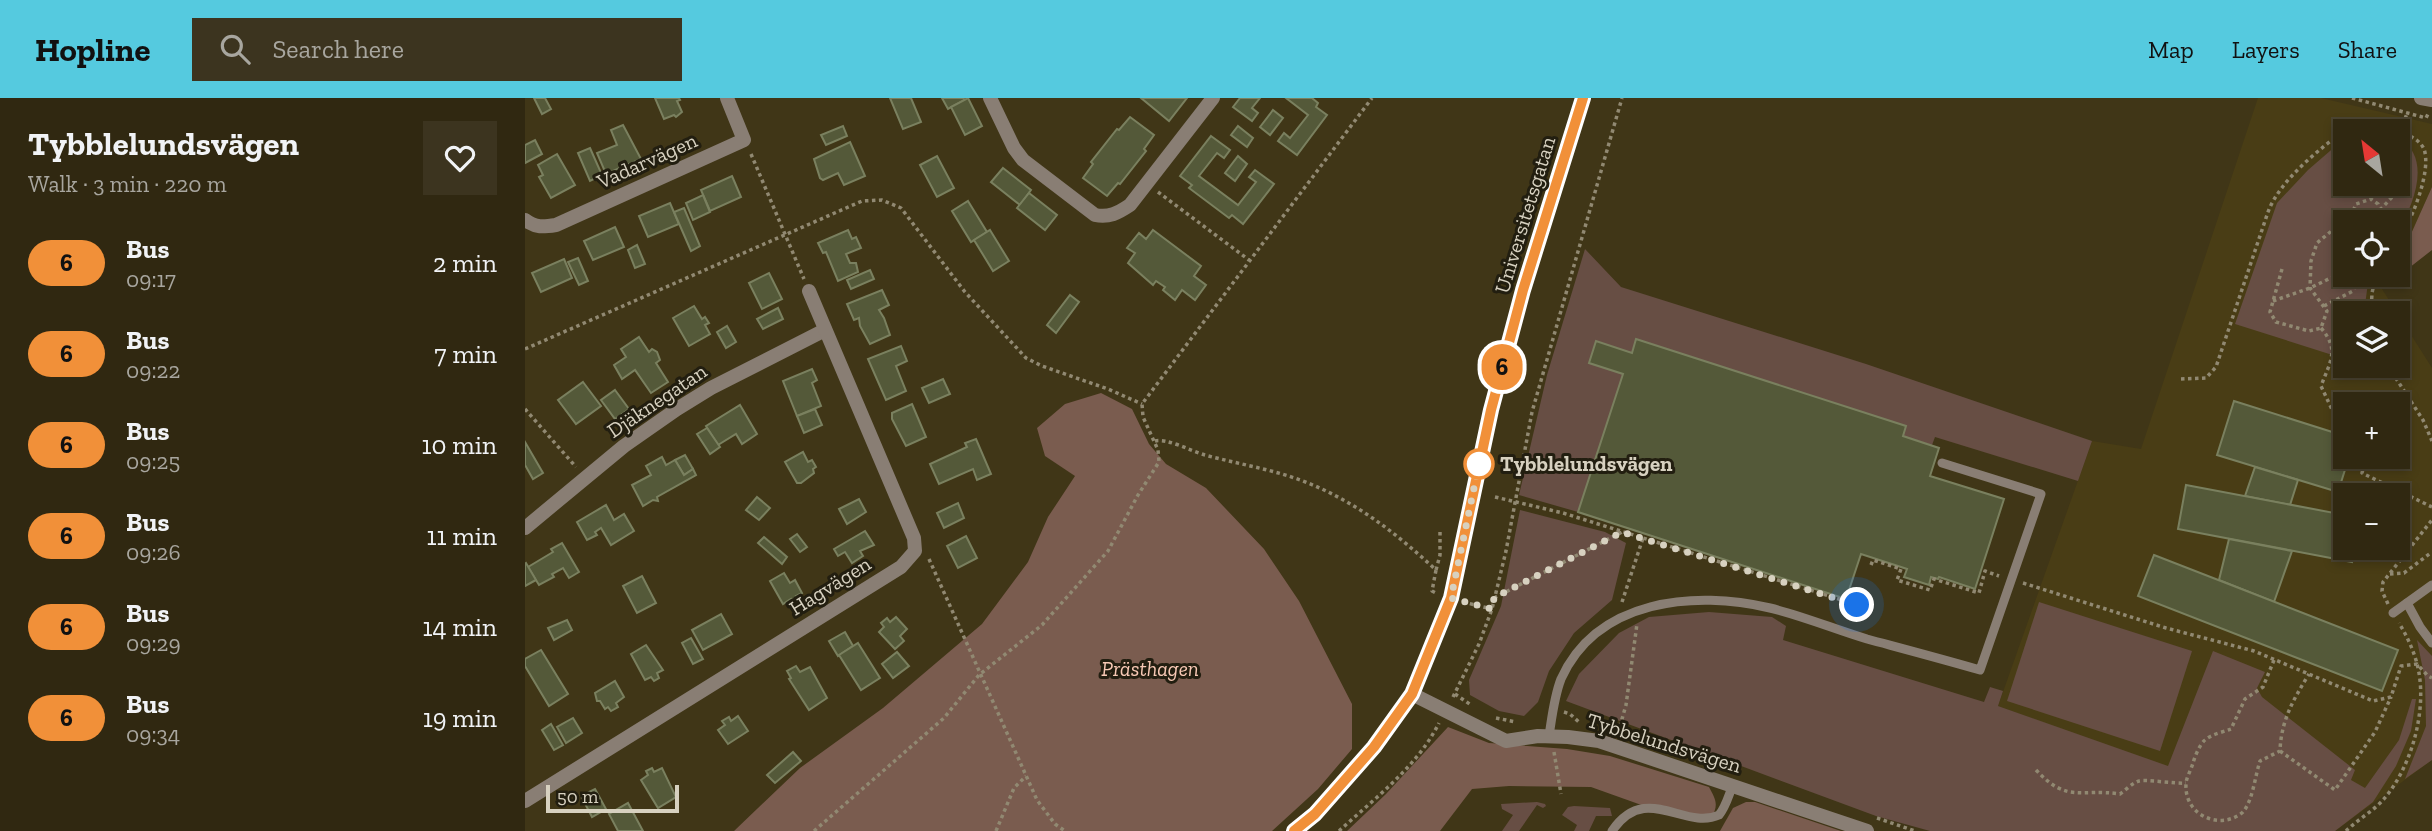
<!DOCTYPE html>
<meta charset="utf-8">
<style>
:root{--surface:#302811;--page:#3c341f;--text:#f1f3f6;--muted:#a8a69f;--line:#4b4431;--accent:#55cadf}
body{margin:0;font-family:"Zilla Slab",serif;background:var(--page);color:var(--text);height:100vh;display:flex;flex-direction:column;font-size:26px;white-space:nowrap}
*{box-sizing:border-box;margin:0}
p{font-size:23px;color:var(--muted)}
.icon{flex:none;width:38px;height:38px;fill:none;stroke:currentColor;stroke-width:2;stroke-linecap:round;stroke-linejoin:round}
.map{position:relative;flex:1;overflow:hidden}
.details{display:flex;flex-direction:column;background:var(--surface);width:525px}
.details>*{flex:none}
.badge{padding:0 14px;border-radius:23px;font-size:24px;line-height:46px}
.needle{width:46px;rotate:330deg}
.tools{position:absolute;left:1808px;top:21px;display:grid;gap:14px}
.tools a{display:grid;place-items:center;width:77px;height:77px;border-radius:0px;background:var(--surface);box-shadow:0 4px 10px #0003,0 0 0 2px var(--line);font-size:35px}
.scale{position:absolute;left:21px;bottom:18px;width:133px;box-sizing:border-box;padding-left:7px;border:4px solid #d7d1c0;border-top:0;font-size:19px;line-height:24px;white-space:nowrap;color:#d7d1c0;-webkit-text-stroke:5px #221e10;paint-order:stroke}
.you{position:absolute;width:35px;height:35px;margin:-18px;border:5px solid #fff;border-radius:50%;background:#1a73e8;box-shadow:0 0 0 10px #1a73e833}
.map>.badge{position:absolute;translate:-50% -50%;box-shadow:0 0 0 4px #fff}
.round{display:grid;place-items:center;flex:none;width:74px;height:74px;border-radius:0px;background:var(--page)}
.headline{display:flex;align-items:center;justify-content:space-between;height:119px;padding:0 28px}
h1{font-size:33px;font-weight:700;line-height:52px}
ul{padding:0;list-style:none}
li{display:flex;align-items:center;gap:21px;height:91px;padding:0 28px}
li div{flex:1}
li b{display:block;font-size:26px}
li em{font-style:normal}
li .badge{min-width:77px;font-weight:700;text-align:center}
header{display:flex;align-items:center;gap:42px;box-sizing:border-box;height:98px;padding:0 35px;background:var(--accent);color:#111}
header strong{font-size:33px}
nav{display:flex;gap:38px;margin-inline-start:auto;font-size:24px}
.search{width:490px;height:63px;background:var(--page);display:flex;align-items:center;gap:18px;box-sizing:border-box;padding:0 24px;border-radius:0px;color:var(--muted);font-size:26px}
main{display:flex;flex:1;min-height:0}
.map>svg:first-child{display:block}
</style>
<header>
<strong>Hopline</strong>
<div class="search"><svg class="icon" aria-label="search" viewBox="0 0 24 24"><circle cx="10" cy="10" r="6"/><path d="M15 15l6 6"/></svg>Search here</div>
<nav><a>Map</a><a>Layers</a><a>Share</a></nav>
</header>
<main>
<section class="details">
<div class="headline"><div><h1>Tybblelundsvägen</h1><p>Walk · 3 min · 220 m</p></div><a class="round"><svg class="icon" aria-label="heart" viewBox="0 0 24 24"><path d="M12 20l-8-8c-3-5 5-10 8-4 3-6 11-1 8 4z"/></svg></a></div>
<ul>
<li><span class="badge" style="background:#f19039;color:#111">6</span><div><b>Bus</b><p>09:17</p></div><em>2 min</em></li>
<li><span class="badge" style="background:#f19039;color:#111">6</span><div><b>Bus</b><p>09:22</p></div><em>7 min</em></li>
<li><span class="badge" style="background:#f19039;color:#111">6</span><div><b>Bus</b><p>09:25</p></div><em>10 min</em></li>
<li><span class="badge" style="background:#f19039;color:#111">6</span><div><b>Bus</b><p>09:26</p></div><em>11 min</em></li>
<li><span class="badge" style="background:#f19039;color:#111">6</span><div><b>Bus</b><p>09:29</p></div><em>14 min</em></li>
<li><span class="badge" style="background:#f19039;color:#111">6</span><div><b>Bus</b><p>09:34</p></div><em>19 min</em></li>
</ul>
</section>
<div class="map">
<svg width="1907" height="733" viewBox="0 0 1907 733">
<rect width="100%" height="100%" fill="#403617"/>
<path fill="#493d15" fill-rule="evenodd" d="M1733,0H1796L1907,26V89L1878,155L1873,165L1872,124H1820V177H1866L1857,191L1907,270V662L1810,733L1473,608L1567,343L1616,351ZM1820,33H1872V86H1820ZM1820,215H1872V268H1820ZM1820,306H1872V359H1820ZM1820,397H1872V450H1820Z"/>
<g fill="#674e44">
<path d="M1873,39C1907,59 1890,104 1873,133L1872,124H1820V177H1844L1839,215H1820V261L1710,226L1752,105L1783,72L1820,40V86H1872Z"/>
<polygon points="1060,151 1096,189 1341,266 1567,343 1553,383 1410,339 1407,347 1378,338 1380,328 1112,241 1107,255 1071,243 1064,265 1098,276 1053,414 994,397 1022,277"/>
<polygon points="995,412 1080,434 1101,445 1087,502 1049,535 1024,573 1013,604 999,618 974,613 945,597 944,582 976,508"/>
<polygon points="1514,504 1667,553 1635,653 1482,603"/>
<polygon points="1184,514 1247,519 1261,528 1258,542 1459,604 1465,589 1478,593 1473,608 1643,668 1688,553 1740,574 1732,590 1737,599 1830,672 1826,682 1840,690 1874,642 1887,601 1891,601 1886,633 1871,668 1848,704 1810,733 1405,733 1351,718 1041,603 1054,576 1094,535 1124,519"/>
<polygon points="1892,542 1907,558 1907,662 1880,681 1901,628 1900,582"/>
<polygon points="1012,704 1020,706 1021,708 1018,710 1012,707 994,733 977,733 988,717 977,711 976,706"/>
<polygon points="1049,708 1085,710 1087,718 1071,718 1064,733 1049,733 1052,727 1037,717 1043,709"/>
</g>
<g fill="#7a5c4f">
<polygon points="1907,89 1907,152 1857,191 1866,177 1872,177 1873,165"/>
<polygon points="576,295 607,311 624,346 641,366 681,390 739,451 774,503 827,606 827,651 793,691 747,733 209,733 275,670 358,610 457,526 503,464 523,419 550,378 520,358 512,330 540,306"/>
<path d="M923,629L964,645L1042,651L1085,658L1184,689C1191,702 1194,707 1186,720L1122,709L1066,689L984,688L947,691L915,733H822L861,696Z"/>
<polygon points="1221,704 1230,704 1316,733 1195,733 1208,710"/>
</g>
<g fill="#545939" stroke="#7a805f" stroke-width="2">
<polygon points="9,0 20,0 26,11 17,16"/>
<polygon points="130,0 154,0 155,2 152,3 157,14 151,19 149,17 139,21"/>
<polygon points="365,0 386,0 396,24 378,31"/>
<polygon points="417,0 438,0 440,2 423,11"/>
<polygon points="443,0 457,28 440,37 426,9"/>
<polygon points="616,0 662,0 644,23"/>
<polygon points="715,0 735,0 727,10 733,15 727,23 708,9"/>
<polygon points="761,0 787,0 793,5 791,9 802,17 772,57 753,43 759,35 765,40 783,17"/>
<polygon points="748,12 758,20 745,37 735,29"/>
<polygon points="605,19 629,37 619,51 621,53 595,86 593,85 582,98 558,80 568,66 566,64 592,31 594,32"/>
<polygon points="98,27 116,61 81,76 72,55 92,47 86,32"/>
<polygon points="318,28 322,38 301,47 296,37"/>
<polygon points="713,28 728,40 722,49 706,37"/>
<polygon points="686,38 705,52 699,60 692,55 674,78 713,107 731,84 724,79 730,72 749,86 718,126 707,117 704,120 664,90 667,87 655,78"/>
<polygon points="10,42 17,56 0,65 0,47"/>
<polygon points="325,44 340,78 319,87 313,75 298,82 295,80 289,61"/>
<polygon points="65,50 77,77 65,83 53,55"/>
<polygon points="32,56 50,87 26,100 14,79 18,77 13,67"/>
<polygon points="412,58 429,90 412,99 395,67"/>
<polygon points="713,58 722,66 710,83 700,75"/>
<polygon points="478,70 506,92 495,107 466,84"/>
<polygon points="207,78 216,99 185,113 176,92"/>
<polygon points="504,95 532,117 520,132 492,110"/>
<polygon points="178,97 185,114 168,122 161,105"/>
<polygon points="443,103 462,134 446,144 427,113"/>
<polygon points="145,105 154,126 123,139 114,118"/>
<polygon points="159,110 175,148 166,153 149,114"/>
<polygon points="90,129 99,149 68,162 59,143"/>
<polygon points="323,132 327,141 331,139 336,150 321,156 325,165 331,165 333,174 313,183 301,154 298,155 293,145"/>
<polygon points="465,132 484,163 468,173 449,142"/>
<polygon points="628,132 676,168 669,178 681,187 670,202 657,192 650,202 638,192 640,189 631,183 628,187 603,165 610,155 602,150 614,135 621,141"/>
<polygon points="112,147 120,166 110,170 103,152"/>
<polygon points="53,160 63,183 54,187 43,164"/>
<polygon points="39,161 47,180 16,194 7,175"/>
<polygon points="345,172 349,181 326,191 322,182"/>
<polygon points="244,175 257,201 237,211 224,185"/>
<polygon points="357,192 364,207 354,212 359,220 365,237 345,246 335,228 334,220 329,222 322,206"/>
<polygon points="545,197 554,204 531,235 522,227"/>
<polygon points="169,208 177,221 180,219 184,225 180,227 185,236 164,248 148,220"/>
<polygon points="253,210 258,221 238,231 232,221"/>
<polygon points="202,228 211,244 201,250 192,234"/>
<polygon points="114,239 124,254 127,251 132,254 135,262 131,265 143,284 126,295 110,272 97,281 89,267 101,259 96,251"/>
<polygon points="1111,241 1381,328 1378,338 1414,350 1405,378 1479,401 1450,491 1414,479 1413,481 1406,479 1404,487 1379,479 1382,471 1336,456 1321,501 1053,414 1098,276 1064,265 1071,243 1107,255"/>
<polygon points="376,248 382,263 371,268 381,293 361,302 343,261"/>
<polygon points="287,271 292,282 287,285 296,308 272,318 258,283"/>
<polygon points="418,281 425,296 404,305 397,290"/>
<polygon points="58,284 76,308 51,326 33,302"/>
<polygon points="90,292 104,311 90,321 76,302"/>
<polygon points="1709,303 1820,338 1820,359 1824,359 1813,394 1692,357"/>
<polygon points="387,306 401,339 381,348 367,321 367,315"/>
<polygon points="215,307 232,336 217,346 211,336 193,347 181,328"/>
<polygon points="290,311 297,327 279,335 272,318"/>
<polygon points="182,330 195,349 185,356 172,336"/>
<polygon points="451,341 466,376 452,382 448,371 414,386 405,366 442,349 440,345"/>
<polygon points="0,344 18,375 8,381 0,367"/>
<polygon points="278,354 283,364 287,362 291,369 288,371 289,375 276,385 272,385 260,364"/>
<polygon points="160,357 168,371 159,377 150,362"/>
<polygon points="137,359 141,367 150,362 159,377 168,371 171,377 132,399 133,403 128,402 118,408 107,387 126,377 121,368"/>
<polygon points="1730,369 1773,382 1765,407 1720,398"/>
<polygon points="1661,387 1820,417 1820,450 1829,450 1827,464 1653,431"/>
<polygon points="232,399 245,410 234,422 221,412"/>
<polygon points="334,401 341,414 322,426 314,411"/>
<polygon points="433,405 439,420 419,430 412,415"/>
<polygon points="81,407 89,422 99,416 109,433 86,447 76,430 70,434 72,437 62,442 52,424"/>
<polygon points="340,433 349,447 335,453 338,458 327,465 320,454 313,458 309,451"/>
<polygon points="272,436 282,449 275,454 265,441"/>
<polygon points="441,438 452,460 433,470 422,448"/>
<polygon points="239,439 262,459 257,466 233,445"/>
<polygon points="1704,441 1767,453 1749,504 1694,482"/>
<polygon points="37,445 54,474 44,480 38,470 27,476 29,479 14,487 3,469 28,454 26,451"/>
<polygon points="1629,457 1873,552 1857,593 1613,498"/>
<polygon points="1,465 11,482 0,488 0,466"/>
<polygon points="259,475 265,485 270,482 277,495 271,498 274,502 268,505 266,501 258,506 245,483"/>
<polygon points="117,478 131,505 112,515 98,488"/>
<polygon points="196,516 207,536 178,552 167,532"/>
<polygon points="371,519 382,531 375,538 379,543 370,551 354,534 359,529 356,525 362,520 365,524"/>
<polygon points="42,522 47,532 29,542 23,530"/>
<polygon points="320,534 328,548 313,558 304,543"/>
<polygon points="166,540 178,561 168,566 157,545"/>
<polygon points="333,545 355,580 336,592 314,557"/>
<polygon points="121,547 138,572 132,575 134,580 129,583 126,579 120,582 106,556"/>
<polygon points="16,552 43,596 24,608 0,568 0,561"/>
<polygon points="372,554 384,568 368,580 357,566"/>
<polygon points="271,568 275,574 285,569 302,600 284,612 264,581 266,580 262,573"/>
<polygon points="90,583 99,599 91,605 93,609 86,613 83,609 80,611 75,603 72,603 70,595"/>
<polygon points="213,618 223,633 203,646 193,632 200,627 197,623 204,619 206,623"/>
<polygon points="48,620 57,635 41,645 32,629"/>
<polygon points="26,626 38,647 29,652 17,632"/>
<polygon points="268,654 276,663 250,685 242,677"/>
<polygon points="127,670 129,674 137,670 151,699 133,710 116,682 123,677 121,673"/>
<polygon points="70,691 81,711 67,719 56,698"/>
<polygon points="103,705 118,733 93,733 84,716"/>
</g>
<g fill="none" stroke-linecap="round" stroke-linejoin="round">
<g stroke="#918972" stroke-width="3.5" stroke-dasharray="3.5 3.5" stroke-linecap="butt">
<polyline points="1827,0 1901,20 1903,16"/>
<path d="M1872,34C1883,36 1894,41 1899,51C1907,73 1886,125 1872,144"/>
<polyline points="1876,34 1882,15"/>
<polyline points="226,56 279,181"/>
<polyline points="633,94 724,162"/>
<polyline points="1846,101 1848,86"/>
<polyline points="1855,112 1869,97 1871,86"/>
<polyline points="1757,171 1745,214 1751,224 1784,233 1796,230 1802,213 1785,190 1786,163 1792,145 1827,116 1831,106 1846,101 1853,106 1857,124"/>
<polyline points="1748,203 1785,190 1812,177 1820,176"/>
<polyline points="1799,208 1828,193 1831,185 1829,177"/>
<polyline points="1846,215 1847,195 1851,177"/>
<path d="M1796,230C1815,252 1805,264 1796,288L1811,320L1820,324"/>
<polyline points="0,251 337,103 357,102 376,110 440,194 501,260 517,268 583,291 617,306"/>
<polyline points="1863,268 1898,322 1907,343"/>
<path d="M1656,281L1681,280L1691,269L1743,114C1755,82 1794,51 1822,31L1835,28L1868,33"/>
<polyline points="0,311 51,369"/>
<path d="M630,343C642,340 666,353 680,357C713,366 746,371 778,383C830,403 871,435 911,472L907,493L911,495"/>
<polyline points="1841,359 1837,375 1907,409"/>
<polyline points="970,399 1038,415 1333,507"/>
<polyline points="404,461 512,702 530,726 540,733"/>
<polyline points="1346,467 1348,462 1376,471 1372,482 1405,492 1409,481 1454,495 1460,473 1474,478"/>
<polyline points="911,472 915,457 915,434"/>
<polyline points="1865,476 1879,475 1907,454"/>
<polyline points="1498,485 1641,530 1729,553 1848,603 1866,599 1876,568 1892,566 1903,578 1907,580"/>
<polyline points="969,500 1097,434"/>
<polyline points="938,504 967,511"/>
<polyline points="1097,504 1118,440"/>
<polyline points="1863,506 1857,493 1858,484 1907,422"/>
<path d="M1749,562L1738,589L1720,601L1706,631C1698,634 1687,636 1680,642C1675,646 1670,658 1668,665C1666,672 1661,680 1661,686C1659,718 1696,733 1718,714C1728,702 1730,678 1735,663L1755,653C1756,623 1768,602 1784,576"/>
<polyline points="930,596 946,607"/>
<polyline points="928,599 954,546 967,511 981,453 1007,314 1097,0"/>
<polyline points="1039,614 1045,616 1055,625"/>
<polyline points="971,620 991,624"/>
<polyline points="1093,635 1101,607 1112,526"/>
<polyline points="1755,653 1810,692 1850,634 1866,599"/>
<polyline points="1029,654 1036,696"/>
<path d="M1511,672C1543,706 1554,690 1595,696C1601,692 1607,685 1614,683C1620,681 1650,686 1661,685"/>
<polyline points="1352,720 1390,733"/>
<polyline points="289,733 419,620 454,577 517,527 583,453 613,397 634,364 633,352 618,319 617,306 847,0"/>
<polyline points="471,733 489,690 501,678"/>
<path d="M814,733C850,700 892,669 914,625"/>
<path d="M1821,733C1832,722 1847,714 1858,702C1886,670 1901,616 1894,575C1891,557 1883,540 1874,525"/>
</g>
<g stroke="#897e74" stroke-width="9">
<polyline points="1882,505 1895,529 1907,545"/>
<polyline points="1868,515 1907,487"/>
<path d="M1024,638C1027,619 1029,599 1036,581C1072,501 1170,492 1245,510C1278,518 1309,531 1342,541C1379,551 1417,561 1455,572L1516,396L1417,365"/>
<path d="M1087,733C1121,683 1159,733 1194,717C1201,709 1204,696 1208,687"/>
</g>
<g stroke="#897e74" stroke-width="14">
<path d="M465,0L489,50L498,62L570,117C584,120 593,115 605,107L688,0"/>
<path d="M0,122C11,130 18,129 31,127L219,42L202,0"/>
<polyline points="0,430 99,348 152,311 186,290 300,232"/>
<polyline points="0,703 376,469 390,453 389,440 284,193"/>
</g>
<g stroke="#897e74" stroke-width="14">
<polyline points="1896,0 1907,2"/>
<polyline points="887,596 981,643 1013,638 1043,639 1074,643 1342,733"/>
<polyline points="769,733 790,716 849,649 887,596 926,500 966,312 998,192 1058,0"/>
</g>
</g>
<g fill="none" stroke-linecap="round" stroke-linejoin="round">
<g stroke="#fff" stroke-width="16">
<polyline id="line" points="769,733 790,716 849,649 887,596 926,500 966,312 998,192 1058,0"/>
</g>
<use href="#line" stroke="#f19039" stroke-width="10"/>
<polyline stroke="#d7d1c0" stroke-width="7" stroke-dasharray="0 12.6" points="954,366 926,500 967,511 969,500 978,495 1097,434 1332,507"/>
</g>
<circle fill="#fff" stroke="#f19039" stroke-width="3.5" cx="954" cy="366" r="14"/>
<g text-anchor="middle" stroke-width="6" stroke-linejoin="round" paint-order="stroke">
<g font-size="21" fill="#d7d1c0" stroke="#221e10">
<text transform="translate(122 63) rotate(-24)" y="7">Vadarvägen</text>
<text transform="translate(1000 117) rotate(-73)" y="7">Universitetsgatan</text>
<text transform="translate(132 303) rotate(-34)" y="7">Djäknegatan</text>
<text transform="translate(305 488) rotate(-32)" y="7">Hagvägen</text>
<text transform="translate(1139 645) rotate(17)" y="7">Tybbelundsvägen</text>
</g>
<g font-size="21" font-weight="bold" fill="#d7d1c0" stroke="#221e10" text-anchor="start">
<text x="975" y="373">Tybblelundsvägen</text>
</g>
<g font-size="21" font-style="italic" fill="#f8c9b5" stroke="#221e10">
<text x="625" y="578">Prästhagen</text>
</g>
</g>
</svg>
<div class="tools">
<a><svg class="needle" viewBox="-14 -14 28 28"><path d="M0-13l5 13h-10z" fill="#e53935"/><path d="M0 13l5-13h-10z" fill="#a8a69f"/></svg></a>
<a><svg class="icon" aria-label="locate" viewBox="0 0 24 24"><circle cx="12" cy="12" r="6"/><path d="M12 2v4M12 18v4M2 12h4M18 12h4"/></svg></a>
<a><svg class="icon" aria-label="layers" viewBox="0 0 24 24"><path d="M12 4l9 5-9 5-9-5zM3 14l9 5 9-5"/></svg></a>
<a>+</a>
<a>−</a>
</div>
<div class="scale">50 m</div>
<div class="you" style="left:1332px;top:507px"></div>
<b class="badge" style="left:977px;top:269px;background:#f19039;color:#111">6</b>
</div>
</main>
